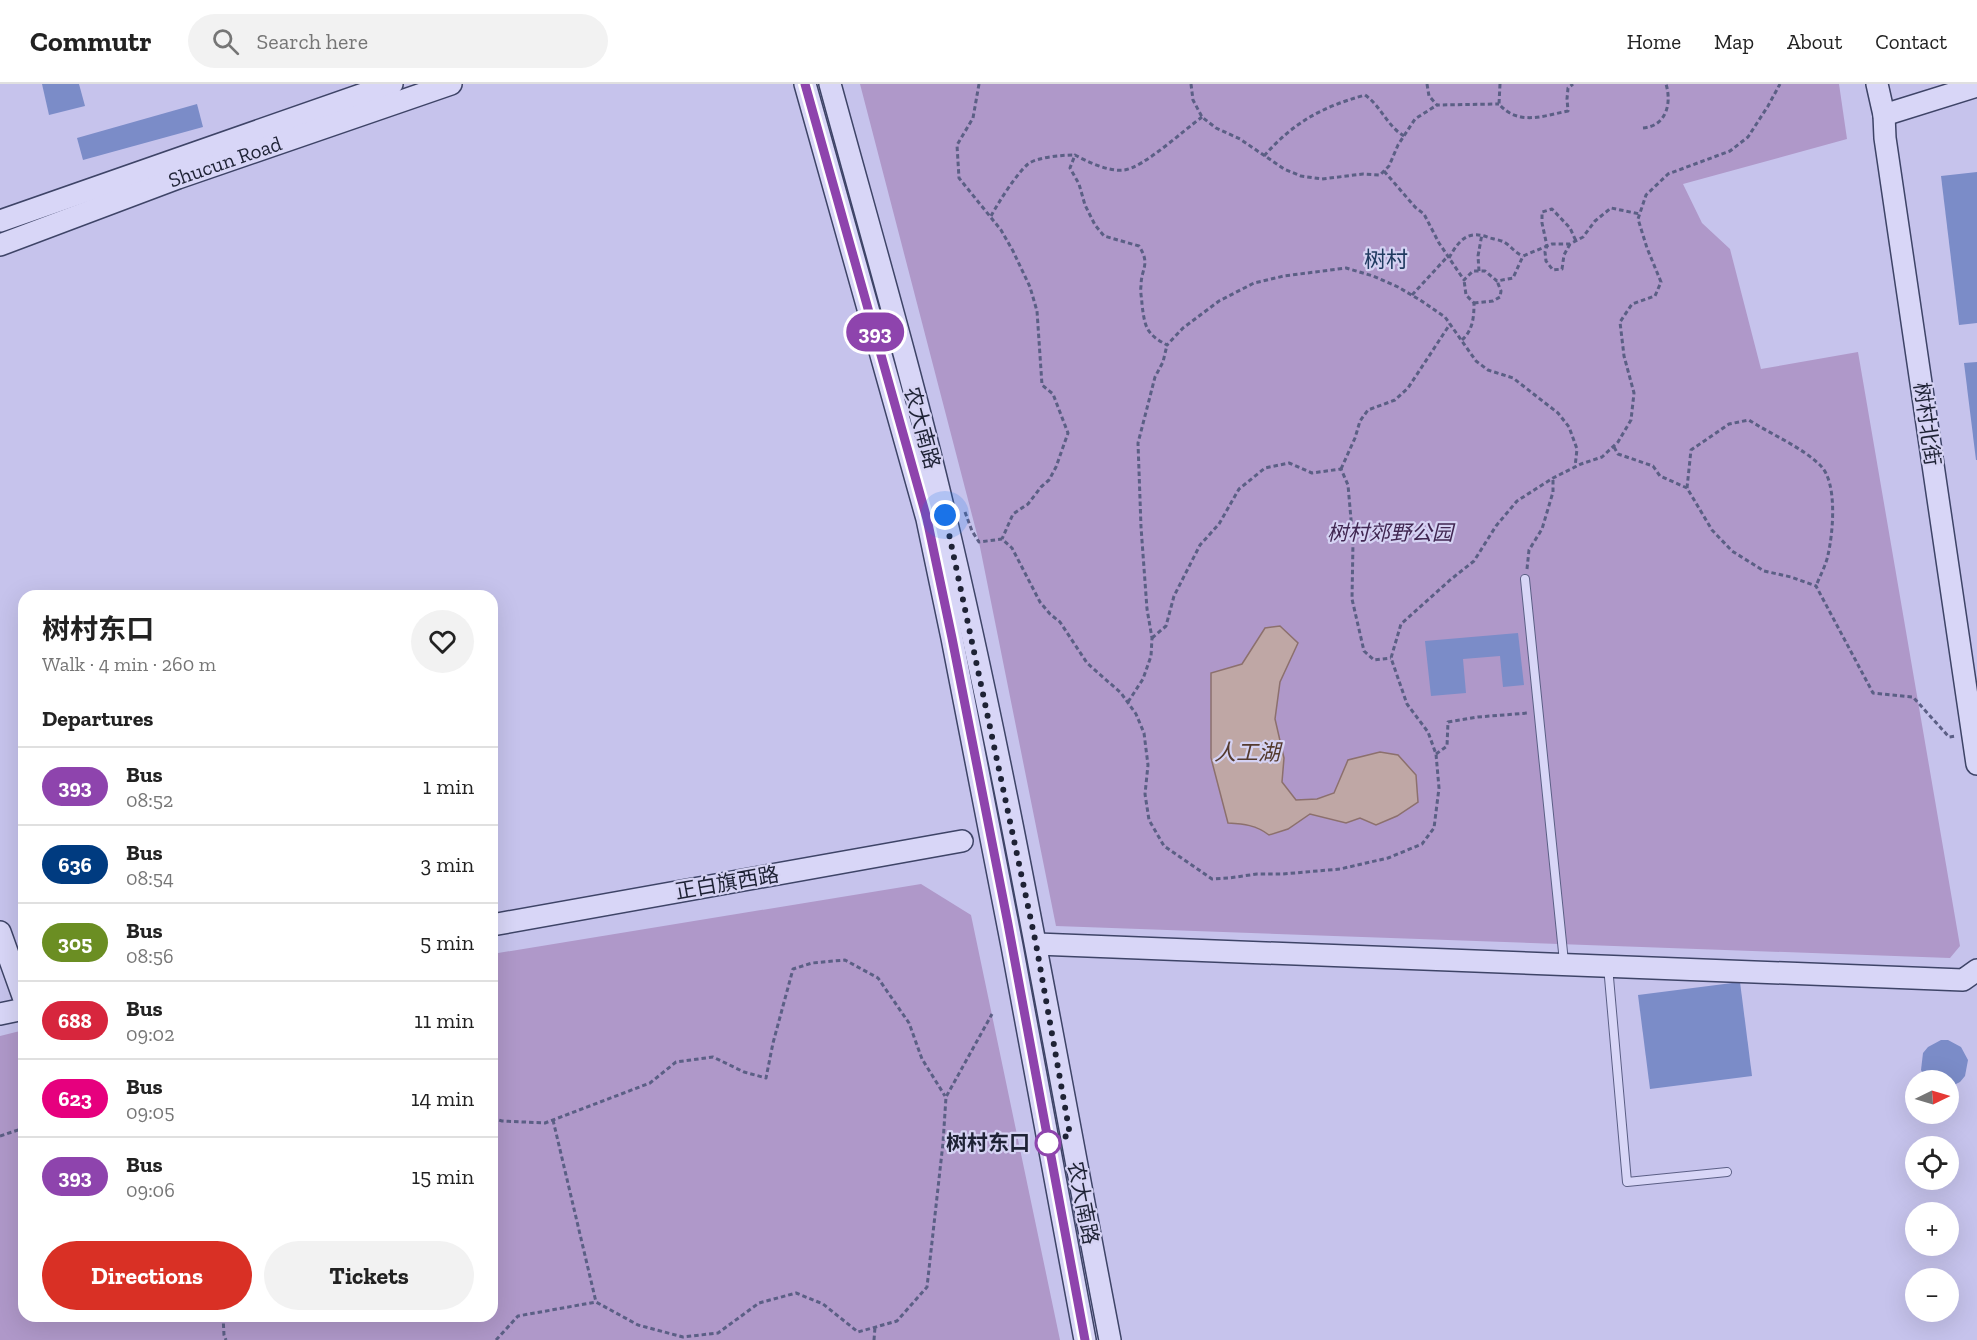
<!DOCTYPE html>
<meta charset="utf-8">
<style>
:root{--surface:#fff;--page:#f2f2f2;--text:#222;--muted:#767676;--line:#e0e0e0;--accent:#d93025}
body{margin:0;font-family:"Zilla Slab","Noto Sans SC",serif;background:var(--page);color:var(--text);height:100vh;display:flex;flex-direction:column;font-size:22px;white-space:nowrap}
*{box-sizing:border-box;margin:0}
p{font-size:20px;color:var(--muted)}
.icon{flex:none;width:33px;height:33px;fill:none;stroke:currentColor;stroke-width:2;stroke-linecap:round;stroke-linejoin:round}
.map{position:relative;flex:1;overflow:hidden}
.panel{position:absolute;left:18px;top:506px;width:480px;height:732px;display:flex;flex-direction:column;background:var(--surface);border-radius:18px;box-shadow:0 6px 24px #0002}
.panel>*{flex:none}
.badge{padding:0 12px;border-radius:20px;font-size:21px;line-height:39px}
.needle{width:39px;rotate:85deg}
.fabs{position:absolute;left:1905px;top:986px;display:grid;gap:12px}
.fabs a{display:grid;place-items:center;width:54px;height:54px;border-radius:50%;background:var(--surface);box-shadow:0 6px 24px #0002;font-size:30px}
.you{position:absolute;width:30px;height:30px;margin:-15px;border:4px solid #fff;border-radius:50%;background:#1a73e8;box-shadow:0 0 0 9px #1a73e833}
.map>.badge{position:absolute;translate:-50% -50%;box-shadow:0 0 0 3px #fff}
h2{padding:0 24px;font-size:22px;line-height:54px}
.round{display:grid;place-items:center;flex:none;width:63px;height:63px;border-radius:32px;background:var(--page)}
.head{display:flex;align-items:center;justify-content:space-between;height:102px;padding:0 24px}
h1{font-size:28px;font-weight:700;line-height:45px}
.cta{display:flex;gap:12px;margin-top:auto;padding:12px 24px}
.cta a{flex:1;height:69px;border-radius:36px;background:var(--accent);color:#fff;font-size:24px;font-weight:700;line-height:69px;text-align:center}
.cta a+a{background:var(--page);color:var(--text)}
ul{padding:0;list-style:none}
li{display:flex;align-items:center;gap:18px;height:78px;padding:0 24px;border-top:2px solid var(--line)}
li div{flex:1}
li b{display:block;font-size:22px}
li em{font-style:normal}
li .badge{min-width:66px;font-weight:700;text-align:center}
header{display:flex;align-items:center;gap:36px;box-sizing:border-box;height:84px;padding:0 30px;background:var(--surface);border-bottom:2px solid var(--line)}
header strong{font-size:28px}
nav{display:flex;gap:33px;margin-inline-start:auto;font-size:21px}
.search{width:420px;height:54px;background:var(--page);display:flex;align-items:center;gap:15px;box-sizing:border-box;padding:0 21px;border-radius:33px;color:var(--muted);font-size:22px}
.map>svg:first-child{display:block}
</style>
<header>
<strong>Commutr</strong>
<div class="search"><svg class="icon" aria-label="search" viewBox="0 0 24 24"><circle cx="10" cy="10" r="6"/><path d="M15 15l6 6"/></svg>Search here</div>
<nav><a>Home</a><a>Map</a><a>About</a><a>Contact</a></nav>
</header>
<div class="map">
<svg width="1977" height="1256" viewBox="0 0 1977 1256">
<rect width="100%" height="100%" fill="#c6c3ec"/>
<g fill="#af98c9">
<polygon points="860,0 1839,0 1847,55 1683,100 1702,139 1730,165 1761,285 1858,268 1960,862 1950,874 1056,842 979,458"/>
<polygon points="921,800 971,831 1060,1256 0,1256 0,952 24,946 24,1232 492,1232 492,870"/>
</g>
<path fill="#bfa7a5" stroke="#8c706d" stroke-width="1.5" d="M1280,542L1298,559L1280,598L1275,635L1284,674L1282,698L1296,716L1317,715L1334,709L1348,676L1380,668L1398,671L1416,691L1418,718L1397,732L1376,741L1360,734L1346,739L1310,730L1288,745L1269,751C1256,741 1244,740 1228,739L1211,674V589L1242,580L1265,544Z"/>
<g fill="#7b8cc8">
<polygon points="42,0 79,0 85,22 49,31"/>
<polygon points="197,20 203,43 83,76 77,54"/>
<polygon points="1977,88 1977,239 1959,241 1941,92"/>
<polygon points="1977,278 1977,376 1976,376 1964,279"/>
<polygon points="1518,549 1524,601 1503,603 1500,572 1463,575 1466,609 1431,612 1425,557"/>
<polygon points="1740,898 1752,992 1650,1005 1638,911"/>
<polygon points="1941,956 1948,956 1961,963 1968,976 1965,992 1960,998 1948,1004 1948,996 1926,996 1921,986 1923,969 1928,963"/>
</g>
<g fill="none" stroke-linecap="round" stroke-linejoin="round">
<g stroke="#5b5f85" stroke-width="10">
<g id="lane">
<polyline points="1525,495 1564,878"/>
<polyline points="1608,882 1627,1098 1727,1088"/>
</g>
</g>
<g stroke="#3e4467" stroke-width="24">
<g id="secondary">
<polyline points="805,0 927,435 952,554 1012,862 1085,1256"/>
<path d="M830,0C869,143 911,287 945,431C1010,704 1057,981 1110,1256"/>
<polyline points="1877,0 1884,31 1885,54 1977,680"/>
<polyline points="1884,31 1977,2"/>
<polyline points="0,137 392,0"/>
<path id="s1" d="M0,161L178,94L451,0"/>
<polyline points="492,841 962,757"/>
<polyline points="0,848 24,915"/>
<polyline points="1037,860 1963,896 1977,886"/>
<polyline points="0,930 24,925"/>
</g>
</g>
<g stroke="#5b5f85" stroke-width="3" stroke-dasharray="4.5 3" stroke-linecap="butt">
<polyline points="979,0 973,34 957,61 959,94 1001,146 1013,167 1030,203 1037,227 1042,301 1053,310 1068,349 1056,383 1049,396 1041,403 1028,420 1013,430 1002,455"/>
<polyline points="1191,0 1193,16 1202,33 1216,44 1240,55 1284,85 1301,92 1322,95 1363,90 1380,91 1389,82 1398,61 1415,35 1437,21"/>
<polyline points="1427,0 1429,12 1437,21 1499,20"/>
<path d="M1500,0L1499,20C1518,42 1543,32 1568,27L1567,15L1568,4L1573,0"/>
<path d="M1202,33C1184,46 1143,84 1124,86C1109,88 1088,78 1075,71L1070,84L1079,100L1085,121L1095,141L1104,152L1139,162C1151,181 1141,184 1141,202C1140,208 1142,215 1142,221C1145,243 1146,250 1167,261L1183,244L1219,217L1254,199L1284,192L1346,184L1373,192L1398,203L1420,216L1445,233L1476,277L1488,286L1513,294L1558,329L1569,343L1577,365L1575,383"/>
<path d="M1643,44C1666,42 1672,20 1666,0"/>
<path d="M1264,72C1294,38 1322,23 1365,11C1381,22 1387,42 1404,52"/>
<polyline points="1384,87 1415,123 1424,130 1439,159 1464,196 1473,187 1485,187 1497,197 1513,194 1523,172 1552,160 1570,160 1583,153 1595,137 1611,124 1640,130"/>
<path d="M991,132C998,119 1017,89 1028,80C1037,73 1063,71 1075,71"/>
<polyline points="1570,160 1564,171 1562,185 1553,186 1546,177 1545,168 1547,162 1542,139 1542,128 1552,125 1570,144 1576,157"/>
<path d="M1449,174C1459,156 1468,145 1490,154C1494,155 1500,156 1504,158C1511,162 1515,169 1523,172"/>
<polyline points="1479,187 1478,172 1482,150"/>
<polyline points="1412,211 1448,172"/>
<polyline points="1474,219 1493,217 1500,213 1501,207 1497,197"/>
<path d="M1462,256C1473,246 1474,233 1474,219L1466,211L1464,196"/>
<polyline points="1614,363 1618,370 1653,382 1660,392 1687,404 1712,446 1732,467 1764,487 1791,493 1816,502 1873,609 1913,613 1949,653 1956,652"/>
<polyline points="1341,385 1355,354 1360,337 1368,326 1395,316 1408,304 1450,240"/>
<path d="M1687,404L1691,366L1729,340L1749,336C1772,351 1800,362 1820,381C1838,398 1833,449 1828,471C1826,481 1820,492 1816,502"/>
<polyline points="965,428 972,447 979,458 1002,455 1012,464 1040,518 1050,530 1060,538 1087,579 1121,609 1136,630 1144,649 1148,681 1145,710 1149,736 1164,762 1212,795 1229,794 1257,790 1283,790 1340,785 1388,774 1422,760 1434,744 1439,704 1436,670 1428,648 1407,620 1391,574 1401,540 1450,496 1474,477 1496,442 1517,417 1553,394 1581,380 1602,373 1618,358 1631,336 1634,309 1624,272 1620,238 1632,220 1655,212 1661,198 1647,164 1638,135 1646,111 1668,90 1730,67 1748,53 1768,22 1780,0"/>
<polyline points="1527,485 1529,466 1542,445 1553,408 1553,394"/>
<polyline points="1152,554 1166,542 1174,512 1200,461 1219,440 1239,405 1265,384 1289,379 1312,389 1341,385 1348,401 1353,458 1352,515 1364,567 1374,576 1391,574"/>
<polyline points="1128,618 1143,595 1151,572 1152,554 1147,525 1141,443 1138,359 1155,293 1163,278 1167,261"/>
<polyline points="1436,670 1447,662 1448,638 1478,633 1528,629"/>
<polyline points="492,1034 502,1037 545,1039 650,999 676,978 713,973 744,988 766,994 773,959 793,885 812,879 845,876 878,894 909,939 922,975 945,1012"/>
<polyline points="553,1036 596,1218"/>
<polyline points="0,1052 24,1044"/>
<polyline points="223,1232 224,1251 226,1256"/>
<polyline points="496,1256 518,1232 596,1218 638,1241 683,1253 718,1249 759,1219 796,1209 823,1220 858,1248 897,1237 927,1203 943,1059 946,1013 992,930"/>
<polyline points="874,1256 875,1243"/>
</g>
<use href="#lane" stroke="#d8d6f7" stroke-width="8"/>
<use href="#secondary" stroke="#d8d6f7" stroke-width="21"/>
</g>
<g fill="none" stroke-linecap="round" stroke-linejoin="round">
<g stroke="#fff" stroke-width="14">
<polyline id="line" points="805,0 927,435 952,554 1008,840 1085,1256"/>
</g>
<use href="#line" stroke="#8e44ad" stroke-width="9"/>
<polyline stroke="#1e2235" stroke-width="6" stroke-dasharray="0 10.8" points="945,431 1036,860 1070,1051 1048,1059"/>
</g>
<circle fill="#fff" stroke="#8e44ad" stroke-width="3" cx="1048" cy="1059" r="12"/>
<g text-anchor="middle" stroke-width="4.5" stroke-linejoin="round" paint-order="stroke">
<g font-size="21" fill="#1e2235" stroke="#d5d2f3">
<text dy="7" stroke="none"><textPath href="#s1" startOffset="240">Shucun Road</textPath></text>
<text transform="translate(1927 340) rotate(82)" y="7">树村北街</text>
<text transform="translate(922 344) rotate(75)" y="7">农大南路</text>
<text transform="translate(727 799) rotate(-10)" y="7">正白旗西路</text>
<text transform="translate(1083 1119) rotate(79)" y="7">农大南路</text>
</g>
<g font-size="21" font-style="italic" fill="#402651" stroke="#d5d2f3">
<text x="1390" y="456">树村郊野公园</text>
</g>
<g font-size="21" font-weight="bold" fill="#1e2235" stroke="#d5d2f3" text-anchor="end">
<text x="1030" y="1066">树村东口</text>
</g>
<g font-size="22" fill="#203b60" stroke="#d5d2f3">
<text x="1386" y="183">树村</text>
</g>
<g font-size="22" font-style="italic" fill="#543a2e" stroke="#d5d2f3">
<text x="1247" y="676">人工湖</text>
</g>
</g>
</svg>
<div class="fabs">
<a><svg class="needle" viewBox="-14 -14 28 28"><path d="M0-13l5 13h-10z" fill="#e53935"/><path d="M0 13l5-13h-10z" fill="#767676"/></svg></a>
<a><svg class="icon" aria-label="locate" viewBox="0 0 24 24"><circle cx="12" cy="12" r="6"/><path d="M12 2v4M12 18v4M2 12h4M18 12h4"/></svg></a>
<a>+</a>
<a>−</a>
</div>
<div class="you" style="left:945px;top:431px"></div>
<b class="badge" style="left:875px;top:248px;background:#8e44ad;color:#fff">393</b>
<section class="panel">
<div class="head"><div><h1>树村东口</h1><p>Walk · 4 min · 260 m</p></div><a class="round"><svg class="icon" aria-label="heart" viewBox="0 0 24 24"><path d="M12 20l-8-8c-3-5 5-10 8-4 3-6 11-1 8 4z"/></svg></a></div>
<h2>Departures</h2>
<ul>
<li><span class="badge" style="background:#8e44ad;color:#fff">393</span><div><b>Bus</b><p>08:52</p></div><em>1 min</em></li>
<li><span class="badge" style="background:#003b80;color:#fff">636</span><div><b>Bus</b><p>08:54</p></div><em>3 min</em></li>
<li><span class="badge" style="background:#6b8e23;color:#fff">305</span><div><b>Bus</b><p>08:56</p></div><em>5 min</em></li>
<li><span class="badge" style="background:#d7263d;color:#fff">688</span><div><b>Bus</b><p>09:02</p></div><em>11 min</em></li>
<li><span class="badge" style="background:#e6007e;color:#fff">623</span><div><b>Bus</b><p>09:05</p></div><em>14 min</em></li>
<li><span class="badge" style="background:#8e44ad;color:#fff">393</span><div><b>Bus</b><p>09:06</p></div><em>15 min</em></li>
</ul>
<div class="cta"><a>Directions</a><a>Tickets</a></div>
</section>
</div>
